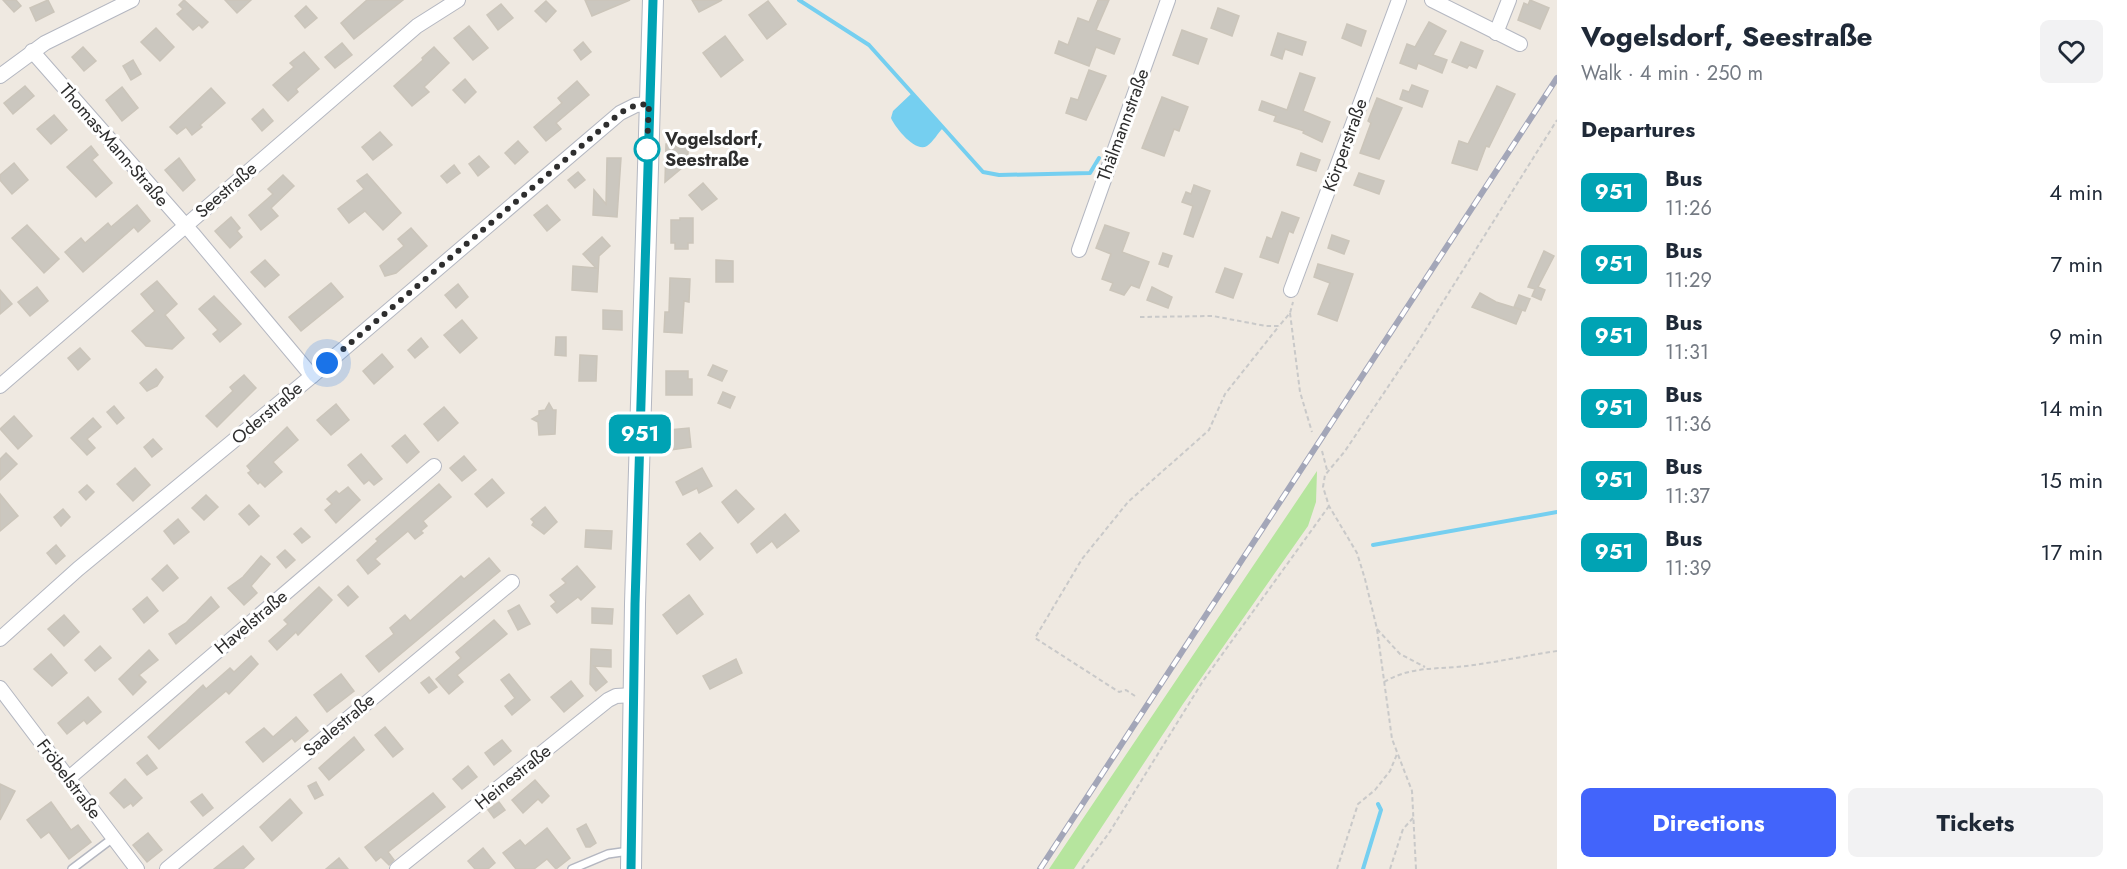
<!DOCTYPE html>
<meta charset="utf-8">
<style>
:root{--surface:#fff;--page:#f2f2f3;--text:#1f2937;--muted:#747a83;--accent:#4264fb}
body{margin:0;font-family:Jost,sans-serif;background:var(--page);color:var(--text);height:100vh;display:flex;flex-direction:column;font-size:22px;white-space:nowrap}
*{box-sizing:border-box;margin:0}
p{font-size:20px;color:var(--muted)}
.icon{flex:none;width:33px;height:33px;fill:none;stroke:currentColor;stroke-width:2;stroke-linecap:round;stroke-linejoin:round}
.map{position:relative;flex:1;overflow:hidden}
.side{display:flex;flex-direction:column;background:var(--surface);width:570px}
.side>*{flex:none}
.badge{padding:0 12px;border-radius:9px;font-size:21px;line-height:39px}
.you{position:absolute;width:30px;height:30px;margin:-15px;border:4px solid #fff;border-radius:50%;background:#1a73e8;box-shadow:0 0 0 9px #1a73e833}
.map>.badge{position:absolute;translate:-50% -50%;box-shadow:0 0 0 3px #fff}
h2{padding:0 24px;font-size:22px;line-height:54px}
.round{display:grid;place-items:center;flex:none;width:63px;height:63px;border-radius:9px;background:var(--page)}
.summary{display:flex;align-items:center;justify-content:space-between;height:102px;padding:0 24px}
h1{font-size:28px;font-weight:700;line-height:45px}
.action{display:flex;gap:12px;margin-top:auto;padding:12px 24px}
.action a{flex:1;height:69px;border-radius:9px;background:var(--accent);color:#fff;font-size:24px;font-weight:700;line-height:69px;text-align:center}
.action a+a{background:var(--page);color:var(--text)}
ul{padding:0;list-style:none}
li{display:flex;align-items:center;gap:18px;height:72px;padding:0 24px}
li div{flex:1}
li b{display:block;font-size:22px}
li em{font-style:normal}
li .badge{min-width:66px;font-weight:700;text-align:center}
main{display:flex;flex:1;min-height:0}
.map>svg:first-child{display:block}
</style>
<main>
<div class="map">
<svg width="1557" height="869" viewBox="0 0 1557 869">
<rect width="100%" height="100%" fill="#efe9e1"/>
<polygon fill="#b6e59e" points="1317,471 1316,502 1308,526 1183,704 1074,869 1049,869"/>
<path fill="#75cff0" d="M912,93L943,128C938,133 933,142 927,146C915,153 895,127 891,118L893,111Z"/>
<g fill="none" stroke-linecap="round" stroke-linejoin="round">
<g stroke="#75cff0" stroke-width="4">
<polyline points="799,0 869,45 983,172 999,175 1090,173 1099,158"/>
<polyline points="1373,545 1557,512"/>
<polyline points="1363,869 1381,810 1378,804"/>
</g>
</g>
<g fill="#cbc7bf" stroke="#cbc5ba" stroke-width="1.5">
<polygon points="3,0 16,0 21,6 14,12"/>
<polygon points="48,0 54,12 36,21 30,8"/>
<polygon points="184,0 208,22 202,28 199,25 193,30 177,14 183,9 179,5"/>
<polygon points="225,0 251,0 237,13"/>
<polygon points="367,0 403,0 354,39 341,23"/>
<polygon points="585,0 630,0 592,16"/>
<polygon points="692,0 722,0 699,12"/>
<polygon points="1098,0 1109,0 1096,30 1120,39 1114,54 1096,47 1089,66 1055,53 1059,41 1068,45 1078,18 1089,22"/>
<polygon points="1530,0 1549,8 1540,29 1518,20 1524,3 1528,5"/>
<polygon points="546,1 556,11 546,22 535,11"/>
<polygon points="768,1 786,24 767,39 749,15"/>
<polygon points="501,4 513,18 498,30 487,15"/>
<polygon points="306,6 317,18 305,28 295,16"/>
<polygon points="1218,8 1239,16 1232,36 1211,28"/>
<polygon points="1429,22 1446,31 1433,55 1447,60 1442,73 1418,63 1416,69 1400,63 1407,44 1415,47"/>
<polygon points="1347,24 1366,31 1361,46 1342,38"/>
<polygon points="469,26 488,48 473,60 454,38"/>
<polygon points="156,28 174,47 160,61 141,42"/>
<polygon points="1182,30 1207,39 1198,64 1173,55"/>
<polygon points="1278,33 1306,42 1302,55 1285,49 1282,59 1271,55"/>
<polygon points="725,36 743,60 721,77 703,53"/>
<polygon points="583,42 591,52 581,60 574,50"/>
<polygon points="1461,42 1483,51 1476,68 1469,65 1467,68 1452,62"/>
<polygon points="342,43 352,55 335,68 325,57"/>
<polygon points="83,47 96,61 84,71 72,57"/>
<polygon points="434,47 449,63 424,87 429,92 412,106 394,86 423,60 422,58"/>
<polygon points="304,52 319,69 296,89 298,92 288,101 273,85 294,67 290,63"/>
<polygon points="133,60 141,74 131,80 123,66"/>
<polygon points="1089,70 1106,76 1086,120 1066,113 1071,98 1078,100"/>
<polygon points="1300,73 1315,78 1303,111 1330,122 1322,142 1303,133 1304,131 1274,121 1276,116 1259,110 1262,101 1287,110"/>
<polygon points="465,79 476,92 465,103 453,90"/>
<polygon points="577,81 589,95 556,123 561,129 546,141 534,127 562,103 558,98"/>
<polygon points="1412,85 1428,91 1422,107 1400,99 1403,90 1409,92"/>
<polygon points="25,86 34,96 13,114 4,103"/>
<polygon points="1497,86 1515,94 1489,147 1486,146 1477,170 1452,163 1459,141 1468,144"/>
<polygon points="122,87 138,108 122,121 106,100"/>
<polygon points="211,88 225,103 200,125 202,127 192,135 186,127 177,134 170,127"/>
<polygon points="1162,97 1188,107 1179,131 1174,129 1164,156 1142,148"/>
<polygon points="1377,98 1402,108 1379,159 1360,153 1371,123 1368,121"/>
<polygon points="263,109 273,121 262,131 252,119"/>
<polygon points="54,115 67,130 51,144 37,129"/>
<polygon points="380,132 392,145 373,160 362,147"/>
<polygon points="518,141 528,152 515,164 505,153"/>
<polygon points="666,144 688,145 688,163 665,182"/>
<polygon points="91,146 98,155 92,160 112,183 96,197 67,167"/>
<polygon points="1301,153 1320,160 1316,171 1297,165"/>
<polygon points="479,156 489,167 478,176 469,164"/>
<polygon points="179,158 195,180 183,191 165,170"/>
<polygon points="607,158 621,158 617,217 593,215 594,190 606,204"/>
<polygon points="14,163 28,180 12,194 0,180 0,175"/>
<polygon points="454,165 460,173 447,183 441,176"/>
<polygon points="578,172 585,180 575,188 568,180"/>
<polygon points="1359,173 1384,181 1379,194 1354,185"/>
<polygon points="367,174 401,213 383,230 365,211 349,223 338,209 364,189 357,181"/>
<polygon points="283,175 294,186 271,208 278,216 261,230 249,215 273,194 268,189"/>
<polygon points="703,183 717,199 702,210 689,195"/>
<polygon points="1194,185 1210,191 1193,237 1184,234 1193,206 1182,202 1186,192 1191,194"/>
<polygon points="137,205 150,221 138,232 134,227 83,272 65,252 81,238 85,243 108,223 111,227"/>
<polygon points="547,205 560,220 547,231 534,215"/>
<polygon points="1282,212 1299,218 1293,233 1289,231 1278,263 1260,257 1267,237 1272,239"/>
<polygon points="231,217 240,228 237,231 242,237 230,248 215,231"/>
<polygon points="680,218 693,218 693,243 688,243 688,249 675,249 675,243 671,243 671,220 680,220"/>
<polygon points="27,225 59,259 44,273 12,238"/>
<polygon points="1105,225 1129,233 1122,252 1149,262 1139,288 1131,285 1124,295 1110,290 1113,283 1102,279 1111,254 1096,248"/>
<polygon points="411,228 427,246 396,273 385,276 380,266 404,246 398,239"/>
<polygon points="1332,235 1349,241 1344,254 1328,248"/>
<polygon points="602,237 610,246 599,256 597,292 572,290 573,266 596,268 583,254"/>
<polygon points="1544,251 1554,256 1538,287 1545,290 1541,300 1532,296 1535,289 1528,287"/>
<polygon points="1163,253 1172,256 1168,267 1159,264"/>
<polygon points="265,260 279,275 265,287 251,272"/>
<polygon points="716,260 733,261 733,282 716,282"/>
<polygon points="1318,264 1353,274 1337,321 1318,314 1330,283 1314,277"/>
<polygon points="1225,268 1242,274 1233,298 1216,292"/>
<polygon points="670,278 690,279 689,302 684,301 682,333 664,332 665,312 669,312"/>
<polygon points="157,281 177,304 165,315 184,338 172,349 146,346 132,331 155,311 141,294"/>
<polygon points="331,283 343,297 301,331 289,317"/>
<polygon points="458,284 468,297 456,308 445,295"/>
<polygon points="37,287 48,301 30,316 18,302"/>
<polygon points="1152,287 1172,297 1168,308 1147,300"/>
<polygon points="0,290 12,304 0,314"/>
<polygon points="1480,293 1496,302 1522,310 1516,324 1472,307"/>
<polygon points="1519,295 1530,299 1525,311 1514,307"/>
<polygon points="214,296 241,324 220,342 213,334 218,330 199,309"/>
<polygon points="603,310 622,311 622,330 603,329"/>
<polygon points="462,320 477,338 460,353 444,335"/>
<polygon points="556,337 566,337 566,356 555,355"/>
<polygon points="421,338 428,347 415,358 408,350"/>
<polygon points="80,348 90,359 78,370 68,358"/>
<polygon points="382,354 393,367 374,384 363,371"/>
<polygon points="580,355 597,356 596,381 579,381"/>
<polygon points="713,365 727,371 722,381 708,375"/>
<polygon points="156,369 163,377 157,386 147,391 140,383"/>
<polygon points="666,371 688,371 688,379 692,379 692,395 666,395"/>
<polygon points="244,375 256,388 217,427 206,416 233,391 230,387"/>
<polygon points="723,392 735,397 730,408 718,403"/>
<polygon points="549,403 553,410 556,410 555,434 539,435 538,422 532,419 539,415 539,411 545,410"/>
<polygon points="336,404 349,420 331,435 317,420"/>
<polygon points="114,406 124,418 117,424 107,412"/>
<polygon points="444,407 458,423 438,441 424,424"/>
<polygon points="14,416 32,436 18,449 0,429"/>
<polygon points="93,418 101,427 87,439 95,448 87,455 71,438"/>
<polygon points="287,427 298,440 273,462 282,472 265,487 260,482 258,484 248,473 251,471 247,466"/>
<polygon points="689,428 691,447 671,450 669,430"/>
<polygon points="405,435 419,452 407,463 392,446"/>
<polygon points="153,439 162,449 152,457 144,447"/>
<polygon points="6,453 17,464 0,480 0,459"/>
<polygon points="361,454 382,479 374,485 369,480 364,484 348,465"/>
<polygon points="464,456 476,470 462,481 450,468"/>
<polygon points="135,468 150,485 133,501 117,484"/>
<polygon points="702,468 712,486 699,493 697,488 683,495 676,482"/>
<polygon points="492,479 504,493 487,507 475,494"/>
<polygon points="439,484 451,497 423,521 427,526 421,531 423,533 415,539 408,531 375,559 380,564 368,574 357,560 378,541 376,539"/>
<polygon points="87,485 94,492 86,500 79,492"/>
<polygon points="348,487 360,500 336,523 325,510 332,504 327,499 336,491 339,494"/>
<polygon points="736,490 754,509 738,523 722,502"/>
<polygon points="0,494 18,516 0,531"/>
<polygon points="206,495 218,507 204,520 192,508"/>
<polygon points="249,505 259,516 249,525 239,514"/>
<polygon points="545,507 557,522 544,534 532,525 534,522 531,519"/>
<polygon points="63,509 70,517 61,526 54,517"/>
<polygon points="785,514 799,531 777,548 772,541 757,553 751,544"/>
<polygon points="178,519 189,532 174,544 164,531"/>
<polygon points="301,528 310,537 302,543 294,534"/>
<polygon points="586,530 612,531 611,549 585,547"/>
<polygon points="700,533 713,548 700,560 687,544"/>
<polygon points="56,545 65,556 56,564 47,553"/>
<polygon points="285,550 295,560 286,568 277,557"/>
<polygon points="261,556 270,564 251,586 257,593 244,605 228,588 243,577"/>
<polygon points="489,558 500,571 379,672 366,656 394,634 390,628 405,615 410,621 461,576 464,579"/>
<polygon points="167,565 178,578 163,591 152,579"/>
<polygon points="577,566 595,587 581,600 578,597 557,613 551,606 556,602 550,595 566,583 562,579"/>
<polygon points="348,586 358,597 348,606 338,595"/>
<polygon points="319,587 332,600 298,635 296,632 277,650 269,641 288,624 284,620"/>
<polygon points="689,595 703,614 677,634 663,615"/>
<polygon points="147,597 158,611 144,623 133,609"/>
<polygon points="211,597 219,607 176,644 169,634 186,623"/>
<polygon points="519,605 530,624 518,630 508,611"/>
<polygon points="592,608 613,609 612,624 592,623"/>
<polygon points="64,615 79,632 64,646 48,629"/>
<polygon points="494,620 507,634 457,675 463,682 449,694 436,679 461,658 456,652"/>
<polygon points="100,646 111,658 95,671 85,660"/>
<polygon points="591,649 611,650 611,667 594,666 607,682 596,691 590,684"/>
<polygon points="149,650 158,660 139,675 146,682 133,695 119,679"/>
<polygon points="51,654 67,673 52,686 34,669"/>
<polygon points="251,656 258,664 229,694 226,691 159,749 148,737 203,685 206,689 230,668 234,672"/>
<polygon points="736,659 742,673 710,689 703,676"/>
<polygon points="341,674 354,691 327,712 314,695"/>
<polygon points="509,674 530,700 512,715 505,706 515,698 501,680"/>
<polygon points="429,677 437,687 429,693 421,683"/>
<polygon points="571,681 583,696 564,712 551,697"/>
<polygon points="88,697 101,712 87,724 84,720 67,734 58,723"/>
<polygon points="296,717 308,731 295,742 292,738 263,762 246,742 264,728 273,737"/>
<polygon points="385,727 403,749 393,757 375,735"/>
<polygon points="354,737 364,750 329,780 319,768"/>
<polygon points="502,740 511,751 494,765 485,753"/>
<polygon points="147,755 157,768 147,775 137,763"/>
<polygon points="468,766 477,777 462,789 453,779"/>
<polygon points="125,779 142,798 133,806 131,803 124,808 110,793"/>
<polygon points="535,780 549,796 542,803 538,799 523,813 512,800"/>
<polygon points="316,782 323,795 315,799 308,786"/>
<polygon points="0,784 15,791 0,820"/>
<polygon points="433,793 445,807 388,852 394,860 389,865 381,857 376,861 365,847"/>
<polygon points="202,794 213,808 203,816 191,802"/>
<polygon points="290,799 302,813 272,841 260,827"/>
<polygon points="51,802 71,830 78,825 91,842 69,859 49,832 41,838 27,820"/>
<polygon points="499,802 505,810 494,818 488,810"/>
<polygon points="586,824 596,843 590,847 586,847 577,829"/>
<polygon points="547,828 570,858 556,869 547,859 534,869 516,869 503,853 520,840 525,846"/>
<polygon points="148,833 162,850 147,862 133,845"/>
<polygon points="243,846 254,859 243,869 214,869"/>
<polygon points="483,848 495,863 488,869 475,869 468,861"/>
<polygon points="339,858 348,869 326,869"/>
</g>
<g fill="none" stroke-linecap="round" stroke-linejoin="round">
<g stroke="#b4b7c1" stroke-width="10">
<g id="lane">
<polyline points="72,869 113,838"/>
<polyline points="572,869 608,854 629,851"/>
</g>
</g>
<g stroke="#b4b7c1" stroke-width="16">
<g id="street">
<polyline points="1432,0 1520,44"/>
<polyline points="1496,33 1509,0"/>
<polyline points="32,51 193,234 312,376"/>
<polyline points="0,76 45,43 132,0"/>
<polyline points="1079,250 1168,0"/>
<polyline points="1291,290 1399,0"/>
<polyline points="0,386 417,26 458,0"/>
<polyline points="0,639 78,569 312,376 620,113 636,105 649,104"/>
<polyline points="0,688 137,869"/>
<polyline points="69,778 434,466"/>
<polyline points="167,869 512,582"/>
<polyline points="397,869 608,700 616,696 633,695"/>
</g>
</g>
<g stroke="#b4b7c1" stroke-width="22">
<polyline id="secondary" points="631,869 635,604 653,0"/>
</g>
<g stroke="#c9c9c9" stroke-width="2" stroke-dasharray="4.5 3" stroke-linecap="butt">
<polyline points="1290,313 1300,392 1312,432"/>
<polyline points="1140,317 1213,316 1266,326 1279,326 1290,313 1293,302"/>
<polyline points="1322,451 1327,470"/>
<polyline points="1377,629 1400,654 1425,667"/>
<path d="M1384,682C1408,668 1429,669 1456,667C1489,664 1523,656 1557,651"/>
<polyline points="1135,696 1126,690 1119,692 1035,638 1082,559 1128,502 1209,430 1225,394 1279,326"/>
<polyline points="1082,869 1109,833 1203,681 1329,506"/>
<polyline points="1337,869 1358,804 1375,790 1390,771 1397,754"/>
<polyline points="1390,869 1403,829 1413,818"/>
<polyline points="1416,869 1412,791 1392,739 1377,629 1365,579 1357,553 1329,506 1323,487 1325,475 1345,451 1416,345 1557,120"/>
</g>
<use href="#lane" stroke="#fff" stroke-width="7"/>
<use href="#street" stroke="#fff" stroke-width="14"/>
<use href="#secondary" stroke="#fff" stroke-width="20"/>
<g stroke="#a3a6b8" stroke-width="6">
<polyline id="rail" points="1040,869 1557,78"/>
</g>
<use href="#rail" stroke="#fff" stroke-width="4" stroke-dasharray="11" stroke-linecap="butt"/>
</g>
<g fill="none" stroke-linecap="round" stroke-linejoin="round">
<g stroke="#fff" stroke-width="14">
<polyline id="line" points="631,869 635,604 653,0"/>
</g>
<use href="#line" stroke="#00a3b4" stroke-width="9"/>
<polyline stroke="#2e2e2e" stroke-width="6" stroke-dasharray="0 10.8" points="327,363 620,113 636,105 649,104 647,149"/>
</g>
<circle fill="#fff" stroke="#00a3b4" stroke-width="3" cx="647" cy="149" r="12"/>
<g text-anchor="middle" stroke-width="6" stroke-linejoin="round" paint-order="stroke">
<g font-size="18" fill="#2e2e2e" stroke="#fff">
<text transform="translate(1123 125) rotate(-70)" y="6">Thälmannstraße</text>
<text transform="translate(114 145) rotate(49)" y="6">Thomas-Mann-Straße</text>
<text transform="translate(1345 145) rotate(-70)" y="6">Körperstraße</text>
<text transform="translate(226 190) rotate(-41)" y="6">Seestraße</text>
<text transform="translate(267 413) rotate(-40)" y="6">Oderstraße</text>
<text transform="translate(251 622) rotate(-40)" y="6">Havelstraße</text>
<text transform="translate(339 725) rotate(-40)" y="6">Saalestraße</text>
<text transform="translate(513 777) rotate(-39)" y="6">Heinestraße</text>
<text transform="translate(69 779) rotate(53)" y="6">Fröbelstraße</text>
</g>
<g font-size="18" font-weight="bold" fill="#2e2e2e" stroke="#fff" text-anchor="start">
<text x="665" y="145">Vogelsdorf,<tspan x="665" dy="21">Seestraße</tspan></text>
</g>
</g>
</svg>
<div class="you" style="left:327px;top:363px"></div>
<b class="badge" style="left:640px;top:434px;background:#00a3b4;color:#fff">951</b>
</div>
<section class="side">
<div class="summary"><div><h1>Vogelsdorf, Seestraße</h1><p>Walk · 4 min · 250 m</p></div><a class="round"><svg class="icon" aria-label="heart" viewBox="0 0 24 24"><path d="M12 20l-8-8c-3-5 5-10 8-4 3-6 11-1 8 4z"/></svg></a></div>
<h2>Departures</h2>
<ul>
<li><span class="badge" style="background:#00a3b4;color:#fff">951</span><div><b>Bus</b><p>11:26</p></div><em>4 min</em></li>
<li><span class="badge" style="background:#00a3b4;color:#fff">951</span><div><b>Bus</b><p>11:29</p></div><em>7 min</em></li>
<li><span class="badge" style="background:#00a3b4;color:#fff">951</span><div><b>Bus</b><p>11:31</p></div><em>9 min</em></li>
<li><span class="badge" style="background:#00a3b4;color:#fff">951</span><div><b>Bus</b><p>11:36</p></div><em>14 min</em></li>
<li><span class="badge" style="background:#00a3b4;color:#fff">951</span><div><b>Bus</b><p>11:37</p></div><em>15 min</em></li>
<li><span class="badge" style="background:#00a3b4;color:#fff">951</span><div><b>Bus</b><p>11:39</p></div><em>17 min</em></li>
</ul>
<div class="action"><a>Directions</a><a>Tickets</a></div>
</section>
</main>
